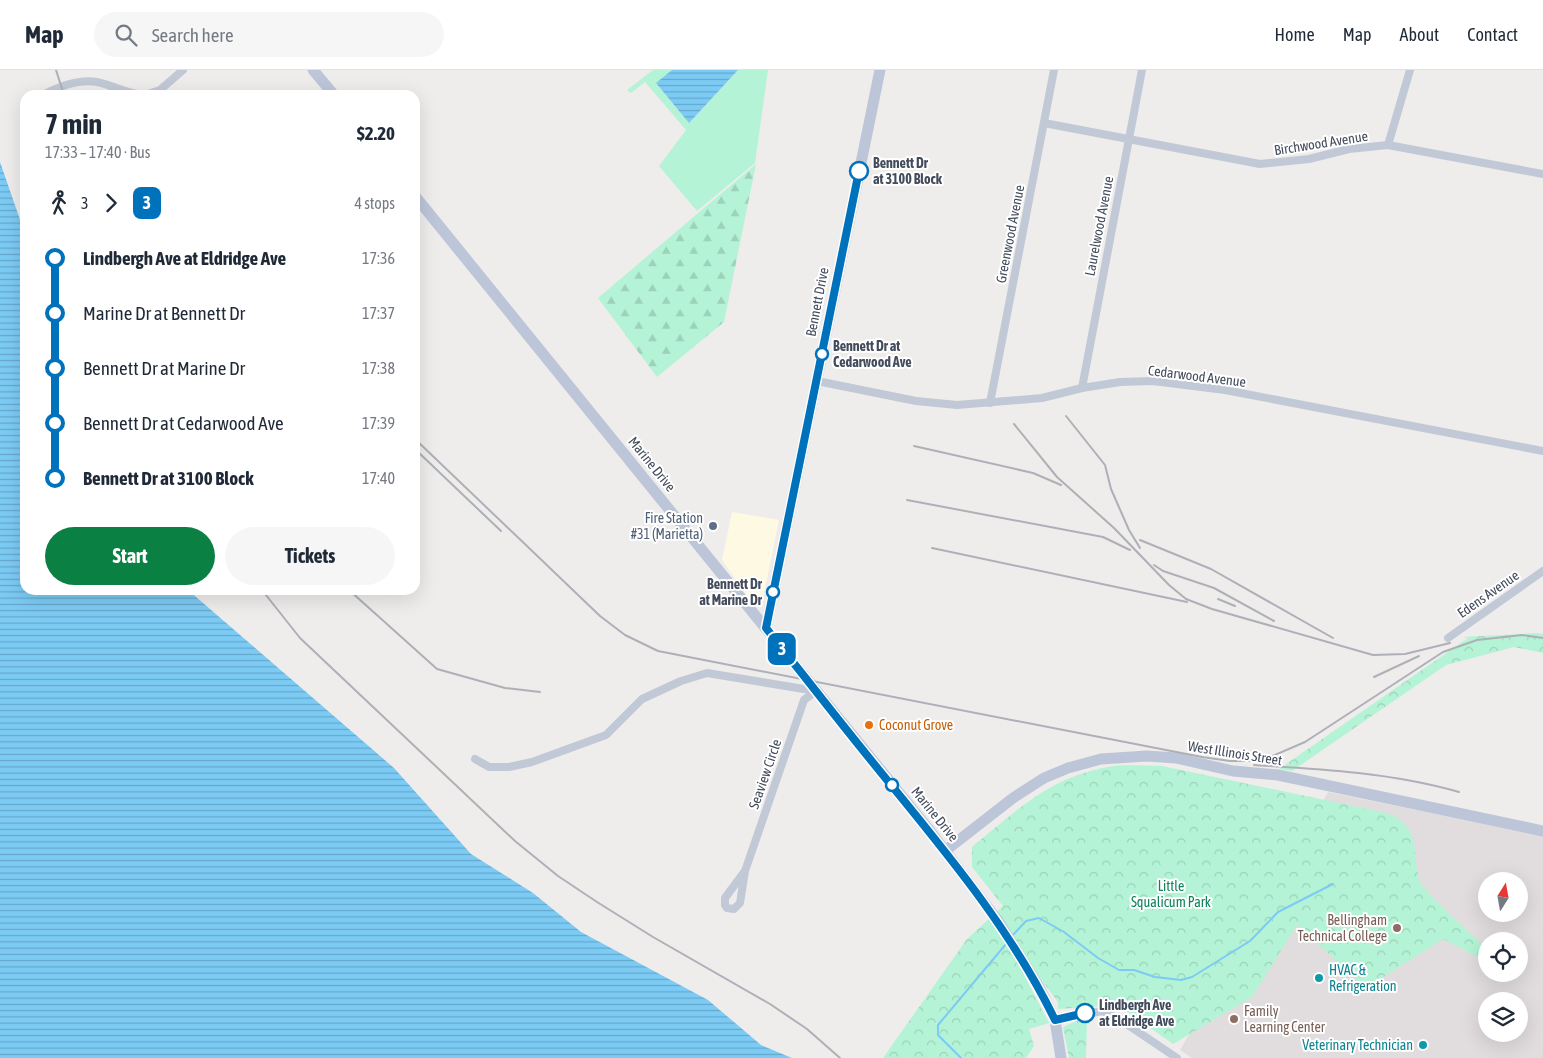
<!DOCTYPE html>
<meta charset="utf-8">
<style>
:root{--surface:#fff;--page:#f6f6f7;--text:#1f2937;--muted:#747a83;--line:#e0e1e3;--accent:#0b8043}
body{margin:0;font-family:"Asap Condensed",sans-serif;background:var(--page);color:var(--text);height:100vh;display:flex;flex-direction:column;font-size:19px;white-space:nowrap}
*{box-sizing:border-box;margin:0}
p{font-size:16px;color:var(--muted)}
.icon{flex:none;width:28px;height:28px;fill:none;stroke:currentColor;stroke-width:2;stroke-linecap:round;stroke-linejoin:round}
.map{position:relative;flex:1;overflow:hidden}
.sheet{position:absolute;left:20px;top:20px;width:400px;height:505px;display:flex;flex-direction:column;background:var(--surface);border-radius:15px;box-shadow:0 5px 20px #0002}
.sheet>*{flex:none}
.badge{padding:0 10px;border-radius:8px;font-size:18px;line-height:32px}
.needle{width:32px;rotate:11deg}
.fabs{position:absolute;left:1478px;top:802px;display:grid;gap:10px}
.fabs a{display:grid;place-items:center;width:50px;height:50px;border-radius:50%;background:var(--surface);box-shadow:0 5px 20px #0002;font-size:25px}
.map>.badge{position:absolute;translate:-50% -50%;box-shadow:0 0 0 2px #fff}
.legs{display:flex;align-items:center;gap:8px;height:55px;padding:0 25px;font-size:16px}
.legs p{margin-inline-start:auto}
.head{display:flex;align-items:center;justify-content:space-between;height:85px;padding:0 25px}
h1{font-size:28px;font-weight:700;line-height:38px}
.action{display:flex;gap:10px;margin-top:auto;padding:10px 25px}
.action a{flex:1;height:58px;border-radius:30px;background:var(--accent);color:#fff;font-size:20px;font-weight:700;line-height:58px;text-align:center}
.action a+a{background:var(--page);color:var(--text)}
ul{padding:0 25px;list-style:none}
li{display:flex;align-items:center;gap:18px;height:55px;font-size:19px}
li i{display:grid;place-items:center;width:8px;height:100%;margin:0 6px;background:currentColor}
li i::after{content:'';width:12px;height:12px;margin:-6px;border:4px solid;border-radius:50%;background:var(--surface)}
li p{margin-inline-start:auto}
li:first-child i{background:linear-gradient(#0000 50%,currentColor 0)}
li:last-child i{background:linear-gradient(currentColor 50%,#0000 0)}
header{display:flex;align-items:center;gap:30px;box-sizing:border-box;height:70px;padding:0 25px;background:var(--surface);border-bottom:1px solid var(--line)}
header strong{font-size:24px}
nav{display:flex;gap:28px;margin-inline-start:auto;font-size:18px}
.search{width:350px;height:45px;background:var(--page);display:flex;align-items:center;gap:12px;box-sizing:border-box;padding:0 18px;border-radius:28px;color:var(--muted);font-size:19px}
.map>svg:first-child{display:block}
</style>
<header>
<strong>Map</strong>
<div class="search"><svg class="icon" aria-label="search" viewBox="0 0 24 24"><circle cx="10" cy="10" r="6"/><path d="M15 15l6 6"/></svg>Search here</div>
<nav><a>Home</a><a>Map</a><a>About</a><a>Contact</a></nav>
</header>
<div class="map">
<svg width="1543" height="988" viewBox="0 0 1543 988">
<defs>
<pattern id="forest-firs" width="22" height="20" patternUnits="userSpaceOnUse" patternTransform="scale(1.25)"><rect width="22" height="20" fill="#b4f3d5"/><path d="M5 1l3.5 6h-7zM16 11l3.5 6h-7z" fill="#9cd2b9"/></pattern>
<pattern id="park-crowns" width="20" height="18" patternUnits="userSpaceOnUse" patternTransform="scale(1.25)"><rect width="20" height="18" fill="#b4f3d5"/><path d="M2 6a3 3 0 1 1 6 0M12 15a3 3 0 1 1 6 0" fill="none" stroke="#9cd2b9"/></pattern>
<pattern id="water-rules" width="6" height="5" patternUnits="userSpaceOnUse" patternTransform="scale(1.25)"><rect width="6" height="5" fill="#7ccbf5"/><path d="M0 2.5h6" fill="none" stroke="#67a7ca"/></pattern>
</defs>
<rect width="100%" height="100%" fill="#efecec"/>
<polygon fill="#fef9e2" points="732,442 779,450 764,524 759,534 752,533 722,490"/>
<path fill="#e1ddde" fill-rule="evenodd" d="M1328,722L1543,766V988H1192L1180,980ZM1486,811H1519V844H1486ZM1486,871H1519V904H1486ZM1486,931H1519V964H1486Z"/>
<polygon fill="#b4f3d5" points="653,0 672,0 657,14 689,53 738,0 768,0 755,93 697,141 659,96 686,60 645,12 631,23 627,20"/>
<polygon fill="url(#forest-firs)" points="756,94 724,252 657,307 598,228"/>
<g fill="url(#park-crowns)">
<polygon points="1538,563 1543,564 1543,583 1514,577 1446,595 1292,701 1279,699 1468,568 1462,567"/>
<path d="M1162,696L1387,743C1423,757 1411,785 1420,812C1422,818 1479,873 1486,877V891L1443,869L1366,918L1297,855L1252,927L1173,974L1118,935L1058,939V932L1031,896L1022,901L1049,953L1029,959L1034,976L1026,988H883L967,869L1003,836L972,797V777C1016,741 1050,707 1108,697C1125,694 1144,696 1162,696Z"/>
<polygon points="1083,948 1087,950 1086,988 1069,988 1063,957"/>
</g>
<g fill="url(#water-rules)">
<polygon points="672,0 738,0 689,53 656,13"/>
<polygon points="0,92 25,164 25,520 188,520 394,698 471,784 533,823 581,862 708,930 761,975 792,988 0,988"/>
</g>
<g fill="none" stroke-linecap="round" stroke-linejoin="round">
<g stroke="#7ccbf5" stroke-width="2">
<polyline points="1012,866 1026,851 1039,848 1064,862 1098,888 1119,900 1134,900 1155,907 1181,910 1192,907 1250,871 1278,842 1333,814"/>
<polyline points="961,988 938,965 938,955 1006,874"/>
</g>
<g stroke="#c1c9d6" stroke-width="8">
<path d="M43,25C60,16 78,9 97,12C113,15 124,23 143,25"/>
<polyline points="145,25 160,20 183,0"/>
<polyline points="1044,53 1260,94 1309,89 1349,79 1388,75 1543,104"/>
<polyline points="1388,75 1410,0"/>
<polyline points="817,311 916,331 957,335 1042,328 1082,318 1120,312 1153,311 1225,320 1543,381"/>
<polyline points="1082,318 1142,0"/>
<polyline points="990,333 1054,0"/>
<polyline points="1448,568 1543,501"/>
<polyline points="475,689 489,697 509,697 532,692 606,665 642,629 681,611 707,603 816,621"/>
<polyline points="745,801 740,833 734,839 727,838 725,835 725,828 745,801 804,630 816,621"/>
<polyline points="1055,950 1102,941 1119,949 1177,988"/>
</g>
<g stroke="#bcc6d8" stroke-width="11">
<polyline points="313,0 334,25"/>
<polyline points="415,126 930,761 998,851 1039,917 1055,950 1061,988"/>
<polyline points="766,558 880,0"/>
<polyline points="945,781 1013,728 1044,708 1068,698 1101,689 1147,686 1176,688 1233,701 1278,705 1543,761"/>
</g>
<g stroke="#aeb0b8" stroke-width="2">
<polyline points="56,0 64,25"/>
<polyline points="1066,346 1105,395 1111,419 1129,460 1140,478"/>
<polyline points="1014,354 1057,407 1114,458 1169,515 1186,529 1212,539 1373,585 1405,584 1450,573"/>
<polyline points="415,369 600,546 625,565 658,581 1202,687 1230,691 1253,691 1270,687 1305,672 1443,582 1477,570 1522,565 1543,568"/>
<polyline points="914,376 1033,403 1061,415"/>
<polyline points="417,381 501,461"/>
<polyline points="907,430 1103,467 1130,480"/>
<polyline points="1140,470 1211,499 1333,568"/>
<polyline points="932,478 1187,532"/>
<polyline points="1154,495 1163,501 1214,518 1274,551"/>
<polyline points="262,520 300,568 515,771 558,806 597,832 653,867 770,934 807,959 840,988"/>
<polyline points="349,520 437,599 505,618 540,622"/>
<polyline points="1218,529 1235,536"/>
<polyline points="1374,607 1419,586"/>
<path d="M1254,695C1322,699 1393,703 1459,722"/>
</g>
</g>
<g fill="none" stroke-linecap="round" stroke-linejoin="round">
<g stroke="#fff" stroke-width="11">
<path id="line-1" d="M859,101L766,558C801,602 835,646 870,689C937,772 1008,853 1055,950L1085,943"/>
</g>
<use href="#line-1" stroke="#0072bc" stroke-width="8"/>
</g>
<g fill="#fff" stroke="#0072bc" stroke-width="2.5">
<circle cx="859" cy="101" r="9"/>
<circle cx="822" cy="284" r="6"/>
<circle cx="773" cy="522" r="6"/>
<circle cx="892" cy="715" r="6"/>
<circle cx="1085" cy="943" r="9"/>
</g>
<circle fill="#5c6f8a" stroke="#fff" stroke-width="2" cx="713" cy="456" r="5"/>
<circle fill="#e8710a" stroke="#fff" stroke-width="2" cx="869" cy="655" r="5"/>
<g fill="#8d6e63" stroke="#fff" stroke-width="2">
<circle cx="1397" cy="858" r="5"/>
<circle cx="1234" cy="949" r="5"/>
</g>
<g fill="#0f9aa8" stroke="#fff" stroke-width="2">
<circle cx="1319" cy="908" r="5"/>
<circle cx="1423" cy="975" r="5"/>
</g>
<g text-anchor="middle" stroke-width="4" stroke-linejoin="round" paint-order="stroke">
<g font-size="14" fill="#434c5c" stroke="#fff">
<text transform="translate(1321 73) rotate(-9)" y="5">Birchwood Avenue</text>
<text transform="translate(1099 156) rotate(-79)" y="5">Laurelwood Avenue</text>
<text transform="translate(1010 164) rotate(-79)" y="5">Greenwood Avenue</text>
<text transform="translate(817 232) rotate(-79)" y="5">Bennett Drive</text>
<text transform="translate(1197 306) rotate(7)" y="5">Cedarwood Avenue</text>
<text transform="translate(652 394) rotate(51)" y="5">Marine Drive</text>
<text transform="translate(1488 524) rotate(-35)" y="5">Edens Avenue</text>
<text transform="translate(1235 683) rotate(9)" y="5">West Illinois Street</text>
<text transform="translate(765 704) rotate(-71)" y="5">Seaview Circle</text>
<text transform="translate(935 744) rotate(51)" y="5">Marine Drive</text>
</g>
<g font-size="14" font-weight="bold" fill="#434c5c" stroke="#fff" text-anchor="start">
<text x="873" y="98">Bennett Dr<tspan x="873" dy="16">at 3100 Block</tspan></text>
<text x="833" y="281">Bennett Dr at<tspan x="833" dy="16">Cedarwood Ave</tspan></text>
<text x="762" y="519" text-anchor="end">Bennett Dr<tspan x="762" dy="16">at Marine Dr</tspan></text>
<text x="1099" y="940">Lindbergh Ave<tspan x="1099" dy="16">at Eldridge Ave</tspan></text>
</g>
<g font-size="14" fill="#4e5e75" stroke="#fff" text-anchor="end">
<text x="703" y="453">Fire Station<tspan x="703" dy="16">#31 (Marietta)</tspan></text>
</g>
<g font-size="14" fill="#c56008" stroke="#fff" text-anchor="start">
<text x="879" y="660">Coconut Grove</text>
</g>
<g font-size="14" fill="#0c8459" stroke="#fff">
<text x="1171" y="821">Little<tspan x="1171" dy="16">Squalicum Park</tspan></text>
</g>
<g font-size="14" fill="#785e54" stroke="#fff" text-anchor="end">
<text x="1387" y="855">Bellingham<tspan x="1387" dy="16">Technical College</tspan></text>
<text x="1244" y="946" text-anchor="start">Family<tspan x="1244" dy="16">Learning Center</tspan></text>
</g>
<g font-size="14" fill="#0d838f" stroke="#fff" text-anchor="start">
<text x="1329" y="905">HVAC &amp;<tspan x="1329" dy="16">Refrigeration</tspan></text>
<text x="1413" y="980" text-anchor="end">Veterinary Technician</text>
</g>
</g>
</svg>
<div class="fabs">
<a><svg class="needle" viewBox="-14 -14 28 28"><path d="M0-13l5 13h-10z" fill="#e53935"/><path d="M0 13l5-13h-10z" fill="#747a83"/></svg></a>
<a><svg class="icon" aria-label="locate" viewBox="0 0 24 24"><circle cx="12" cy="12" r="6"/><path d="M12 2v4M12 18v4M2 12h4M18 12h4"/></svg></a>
<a><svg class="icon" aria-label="layers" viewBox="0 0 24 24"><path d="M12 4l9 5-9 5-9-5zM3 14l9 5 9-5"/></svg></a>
</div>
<b class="badge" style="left:782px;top:579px;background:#0072bc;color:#fff">3</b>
<section class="sheet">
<div class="head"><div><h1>7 min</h1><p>17:33 – 17:40 · Bus</p></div><b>$2.20</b></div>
<div class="legs"><svg class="icon" aria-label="walk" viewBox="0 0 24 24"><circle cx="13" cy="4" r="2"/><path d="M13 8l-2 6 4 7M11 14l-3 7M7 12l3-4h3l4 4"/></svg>3<svg class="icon" aria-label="forward" viewBox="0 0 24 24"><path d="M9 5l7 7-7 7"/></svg><b class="badge" style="background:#0072bc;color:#fff">3</b><p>4 stops</p></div>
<ul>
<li><i style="color:#0072bc"></i><b>Lindbergh Ave at Eldridge Ave</b><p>17:36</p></li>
<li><i style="color:#0072bc"></i><span>Marine Dr at Bennett Dr</span><p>17:37</p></li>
<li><i style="color:#0072bc"></i><span>Bennett Dr at Marine Dr</span><p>17:38</p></li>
<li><i style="color:#0072bc"></i><span>Bennett Dr at Cedarwood Ave</span><p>17:39</p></li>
<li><i style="color:#0072bc"></i><b>Bennett Dr at 3100 Block</b><p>17:40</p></li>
</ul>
<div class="action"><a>Start</a><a>Tickets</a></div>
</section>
</div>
